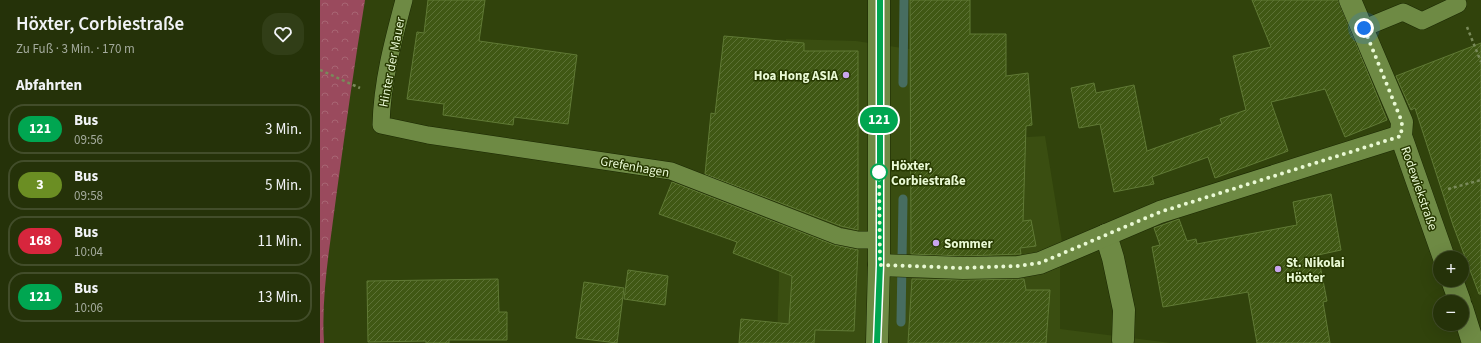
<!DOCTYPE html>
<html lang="de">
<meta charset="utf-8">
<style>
:root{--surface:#253209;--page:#313e17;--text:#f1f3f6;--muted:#a3aa9c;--line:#424d2a}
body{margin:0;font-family:"Source Sans 3",sans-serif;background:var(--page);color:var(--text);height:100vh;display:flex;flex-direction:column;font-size:15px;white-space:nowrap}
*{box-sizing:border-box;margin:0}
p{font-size:13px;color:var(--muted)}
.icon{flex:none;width:22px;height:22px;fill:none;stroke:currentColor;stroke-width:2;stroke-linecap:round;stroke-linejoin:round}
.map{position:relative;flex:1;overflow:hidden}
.sheet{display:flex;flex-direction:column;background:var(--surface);width:320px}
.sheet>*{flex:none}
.badge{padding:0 8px;border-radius:13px;font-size:14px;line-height:26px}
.tools{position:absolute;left:1113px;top:251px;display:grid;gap:8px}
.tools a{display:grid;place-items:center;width:36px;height:36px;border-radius:50%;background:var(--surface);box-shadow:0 4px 16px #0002,0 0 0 1px var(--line);font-size:20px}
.you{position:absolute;width:20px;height:20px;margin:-10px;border:3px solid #fff;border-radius:50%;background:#1a73e8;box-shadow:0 0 0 6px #1a73e833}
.map>.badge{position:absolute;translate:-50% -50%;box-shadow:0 0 0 2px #fff}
h2{padding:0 16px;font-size:15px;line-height:36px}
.round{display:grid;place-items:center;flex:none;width:42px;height:42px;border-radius:16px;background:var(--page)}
.summary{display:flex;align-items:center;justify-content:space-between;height:68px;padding:0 16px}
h1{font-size:19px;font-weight:600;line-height:30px}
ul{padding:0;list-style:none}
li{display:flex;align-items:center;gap:12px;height:50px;margin:0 8px 6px;padding:0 8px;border:2px solid var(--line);border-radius:16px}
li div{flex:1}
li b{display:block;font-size:15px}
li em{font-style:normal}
li .badge{min-width:44px;font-weight:700;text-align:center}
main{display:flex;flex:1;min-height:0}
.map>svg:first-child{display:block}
</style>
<main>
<section class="sheet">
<div class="summary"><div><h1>Höxter, Corbiestraße</h1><p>Zu Fuß · 3 Min. · 170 m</p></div><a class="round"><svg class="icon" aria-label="heart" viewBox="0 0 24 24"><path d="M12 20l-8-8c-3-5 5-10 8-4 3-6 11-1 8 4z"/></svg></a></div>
<h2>Abfahrten</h2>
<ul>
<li><span class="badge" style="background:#00a651;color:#fff">121</span><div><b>Bus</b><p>09:56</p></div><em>3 Min.</em></li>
<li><span class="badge" style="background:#6b8e23;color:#fff">3</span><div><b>Bus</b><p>09:58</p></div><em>5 Min.</em></li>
<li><span class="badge" style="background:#d7263d;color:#fff">168</span><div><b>Bus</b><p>10:04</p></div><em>11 Min.</em></li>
<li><span class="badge" style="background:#00a651;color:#fff">121</span><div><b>Bus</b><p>10:06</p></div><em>13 Min.</em></li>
</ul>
</section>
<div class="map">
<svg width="1161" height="343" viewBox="0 0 1161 343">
<defs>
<pattern id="park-crowns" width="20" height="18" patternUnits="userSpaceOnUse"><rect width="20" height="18" fill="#9a4a5d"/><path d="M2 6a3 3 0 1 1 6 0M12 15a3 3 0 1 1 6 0" fill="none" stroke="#a86573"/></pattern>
<pattern id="building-hatch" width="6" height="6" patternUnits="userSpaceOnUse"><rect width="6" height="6" fill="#405814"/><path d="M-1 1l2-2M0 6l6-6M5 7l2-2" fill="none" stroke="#5c7135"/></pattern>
</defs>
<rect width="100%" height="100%" fill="#31430c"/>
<polygon fill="#3a4e11" points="466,39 536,41 642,57 674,139 725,136 743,248 740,271 740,329 851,343 457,343"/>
<path fill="url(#park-crowns)" d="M0,0H45C34,66 25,132 16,198C10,246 1,295 4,343H0Z"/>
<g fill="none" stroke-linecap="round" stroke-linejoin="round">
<g stroke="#476d60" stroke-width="9">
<polyline points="583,83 584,0"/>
<polyline points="581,322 583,199"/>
</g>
</g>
<g fill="url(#building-hatch)" stroke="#607a35">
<polygon points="108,0 165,0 159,41 257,55 248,124 194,117 193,125 123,115 124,104 87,99 97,32 104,33"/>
<polygon points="590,0 650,0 650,34 686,34 686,76 708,73 712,125 706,126 703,221 711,220 716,246 700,248 701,254 643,256 591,254"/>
<polygon points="932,0 1018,0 1067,120 1025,137 1005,89 951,102 968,151 895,178 888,157 832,177 834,184 794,192 780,124 759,128 751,88 774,83 776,93 814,85 827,151 902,124 900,119 926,110 913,56 951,47"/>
<polygon points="404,36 484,43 484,51 538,51 538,230 521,226 385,174 391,113 395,114"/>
<polygon points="1161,43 1161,294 1159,294 1133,225 1095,108 1091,110 1076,76"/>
<polygon points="352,182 514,245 538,250 534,331 495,330 494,343 419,343 421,319 469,324 472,276 413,253 417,242 339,214"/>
<polygon points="1011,194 1021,250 998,255 1007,301 1003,302 1010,343 937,343 928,292 843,307 832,247 840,245 834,228 859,219 867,241 876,239 877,244 977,225 973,202"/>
<polygon points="308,270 348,276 345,305 304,299"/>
<polygon points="178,279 179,312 187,312 187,340 129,340 129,343 106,343 106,341 48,342 47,281"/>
<polygon points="592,279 643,280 704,279 706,290 730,290 726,343 588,343"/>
<polygon points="264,282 304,288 297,343 256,338"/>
</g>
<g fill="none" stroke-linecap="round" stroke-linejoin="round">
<g stroke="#1b2803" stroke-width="18">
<g id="service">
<path d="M84,0C73,41 62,82 61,125L108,135L351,171L518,236L538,240H559"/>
<polyline points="1044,28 1083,12 1102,21 1138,4"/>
</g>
</g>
<g stroke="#1b2803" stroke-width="23">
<g id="minor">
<polyline points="1030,0 1082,122 1081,136 1124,258"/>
<polyline points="786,235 793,258 804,310 803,340"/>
<polyline points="559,265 643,268 698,267 720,263 840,212 1081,136"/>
<polyline points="1132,280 1140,302"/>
<polyline points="1142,308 1153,343"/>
<polyline points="557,343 559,265 559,0"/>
</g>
</g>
<g stroke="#798a5a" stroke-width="2.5" stroke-dasharray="3 3" stroke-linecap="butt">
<polyline points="1147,27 1161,62"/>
<polyline points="0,70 40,88"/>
<polyline points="1128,189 1161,180"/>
</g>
<use href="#service" stroke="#6e8a44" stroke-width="17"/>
<use href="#minor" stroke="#6e8a44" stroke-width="22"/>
</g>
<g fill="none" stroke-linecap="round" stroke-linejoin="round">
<g stroke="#fff" stroke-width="9">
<polyline id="line" points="557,343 560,265 560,0"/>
</g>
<use href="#line" stroke="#00a651" stroke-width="6"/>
<polyline stroke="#e9f9d4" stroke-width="4" stroke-dasharray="0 7.2" points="559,172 559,165 560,265 643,268 698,266 720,263 840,212 1081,136 1082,122 1044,28"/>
</g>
<g fill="#c9a5ee" stroke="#273900" stroke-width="1.5">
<circle cx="526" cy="75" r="4"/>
<circle cx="616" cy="243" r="4"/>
<circle cx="958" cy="269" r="4"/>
</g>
<circle fill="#fff" stroke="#00a651" stroke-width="2" cx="559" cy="172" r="8"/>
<g text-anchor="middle" stroke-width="3" stroke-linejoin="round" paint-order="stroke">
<g font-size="13" fill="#e9f9d4" stroke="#273900">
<text transform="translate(71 62) rotate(-79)" y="5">Hinter der Mauer</text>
<text transform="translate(315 166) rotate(10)" y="5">Grefenhagen</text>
<text transform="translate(1100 188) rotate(71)" y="5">Rodewiekstraße</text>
</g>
<g font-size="13" font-weight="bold" fill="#e9f9d4" stroke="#273900" text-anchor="start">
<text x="518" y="80" text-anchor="end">Hoa Hong ASIA</text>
<text x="624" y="248">Sommer</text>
<text x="966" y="267">St. Nikolai<tspan x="966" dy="15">Höxter</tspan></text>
</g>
<g font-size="13" font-weight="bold" fill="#e9f9d4" stroke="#273900" text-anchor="start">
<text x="571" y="170">Höxter,<tspan x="571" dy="15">Corbiestraße</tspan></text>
</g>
</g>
</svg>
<div class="tools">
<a>+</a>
<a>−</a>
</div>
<div class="you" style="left:1044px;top:28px"></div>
<b class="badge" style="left:559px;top:120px;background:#00a651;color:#fff">121</b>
</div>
</main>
